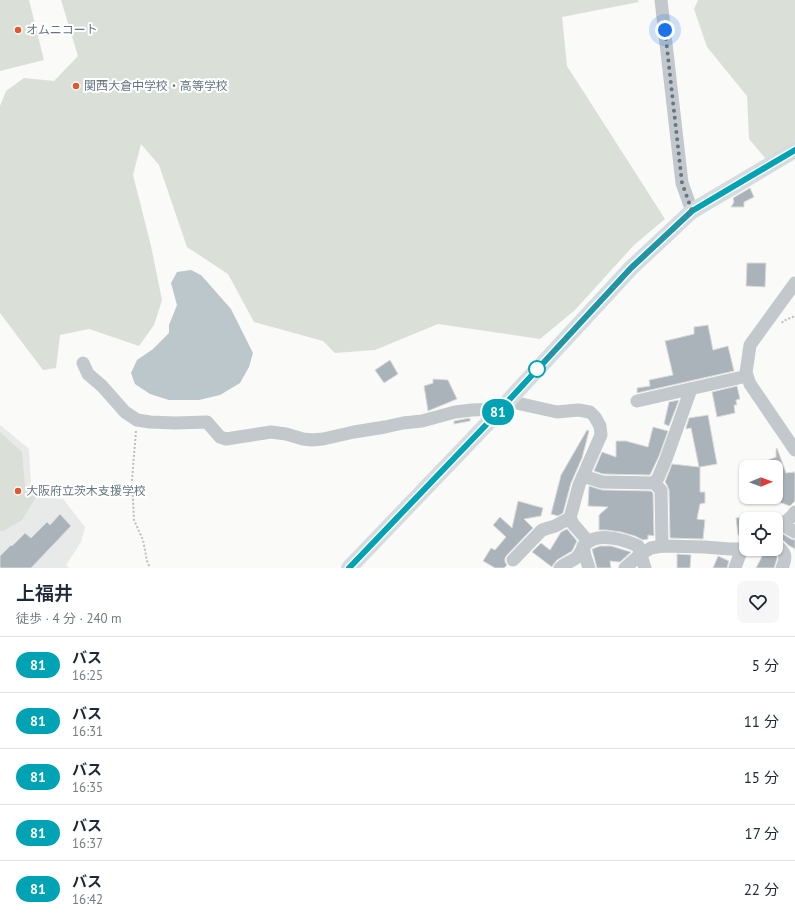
<!DOCTYPE html>
<html lang="ja">
<meta charset="utf-8">
<style>
:root{--surface:#fff;--page:#f6f6f7;--text:#1f2937;--muted:#747a83;--line:#e0e1e3}
body{margin:0;font-family:"PT Sans","Noto Sans JP",sans-serif;background:var(--page);color:var(--text);height:100vh;display:flex;flex-direction:column;font-size:15px;white-space:nowrap}
*{box-sizing:border-box;margin:0}
p{font-size:13px;color:var(--muted)}
.icon{flex:none;width:22px;height:22px;fill:none;stroke:currentColor;stroke-width:2;stroke-linecap:round;stroke-linejoin:round}
.map{position:relative;height:568px;overflow:hidden}
.drawer{display:flex;flex-direction:column;background:var(--surface);flex:1}
.drawer>*{flex:none}
.badge{padding:0 8px;border-radius:13px;font-size:14px;line-height:26px}
.needle{width:26px;rotate:89deg}
.fabs{position:absolute;left:739px;top:460px;display:grid;gap:8px}
.fabs a{display:grid;place-items:center;width:44px;height:44px;border-radius:8px;background:var(--surface);box-shadow:0 1px 3px #0004;font-size:20px}
.you{position:absolute;width:20px;height:20px;margin:-10px;border:3px solid #fff;border-radius:50%;background:#1a73e8;box-shadow:0 0 0 6px #1a73e833}
.map>.badge{position:absolute;translate:-50% -50%;box-shadow:0 0 0 2px #fff}
.round{display:grid;place-items:center;flex:none;width:42px;height:42px;border-radius:8px;background:var(--page)}
.summary{display:flex;align-items:center;justify-content:space-between;height:68px;padding:0 16px}
h1{font-size:19px;font-weight:600;line-height:30px}
ul{padding:0;list-style:none}
li{display:flex;align-items:center;gap:12px;height:56px;padding:0 16px;border-top:1px solid var(--line)}
li div{flex:1}
li b{display:block;font-size:15px}
li em{font-style:normal}
li .badge{min-width:44px;font-weight:700;text-align:center}
.map>svg:first-child{display:block}
</style>
<div class="map">
<svg width="795" height="568" viewBox="0 0 795 568">
<rect width="100%" height="100%" fill="#fafaf8"/>
<polygon fill="#e8e9e9" points="0,425 29,449 31,485 43,498 63,499 85,527 81,542 66,565 69,568 0,568"/>
<g fill="#dadfd7">
<polygon points="0,0 29,0 44,60 0,71"/>
<polygon points="61,0 638,0 639,2 562,17 567,66 665,219 634,245 575,310 540,339 438,324 375,350 335,353 323,341 254,322 228,274 187,247 159,165 141,144 133,175 151,246 162,300 154,325 139,346 89,329 60,335 56,368 43,370 0,313 0,106 6,91 24,78 54,81 78,56"/>
<polygon points="698,0 795,0 795,142 766,159 749,139 747,96 707,47 694,9"/>
<polygon points="0,432 22,452 25,486 36,497 22,520 3,531 0,531"/>
</g>
<polygon fill="#bbc7cb" points="191,270 201,275 231,309 253,353 249,367 240,383 220,395 199,400 169,400 150,394 135,384 131,373 137,360 153,349 169,333 169,325 177,305 171,283 177,272"/>
<g fill="#aab3b9" stroke="#dcdcda">
<polygon points="750,188 754,197 744,202 744,207 731,207 734,202 733,198"/>
<polygon points="747,263 766,263 765,287 746,286"/>
<polygon points="708,325 713,350 728,346 734,371 637,393 637,388 650,386 649,380 673,375 665,341 694,334 694,327"/>
<polygon points="390,360 398,374 384,383 375,370"/>
<polygon points="433,379 448,380 457,399 428,411 424,386 433,383"/>
<polygon points="737,386 740,399 736,400 737,405 734,405 735,413 717,417 712,392"/>
<polygon points="679,400 669,426 664,424 669,402"/>
<polygon points="708,415 717,464 700,467 700,492 705,492 705,503 700,504 697,519 705,520 703,539 670,538 669,490 667,485 665,482 672,464 699,467 691,428 686,429 686,428 689,418"/>
<polygon points="470,418 470,421 454,424 454,421"/>
<polygon points="653,427 668,431 659,456 650,475 603,474 594,471 602,452 616,457 616,441 626,441 648,447"/>
<polygon points="587,430 589,431 582,458 571,483 563,513 558,516 551,514 561,475"/>
<polygon points="777,448 786,473 795,472 795,501 790,506 776,501 776,467 752,467 752,466 776,457 776,449"/>
<polygon points="589,486 602,490 651,491 653,493 654,536 648,535 648,539 643,540 635,536 621,532 606,530 599,530 599,515 608,507 588,506"/>
<polygon points="518,501 543,508 541,516 524,519 533,528 507,555 505,558 505,562 507,565 504,568 495,568 483,561 491,548 495,550 506,537 493,525 500,517 512,528"/>
<polygon points="60,514 71,526 31,568 0,568 0,556 11,545 12,546 25,533 31,538 47,522 50,525"/>
<polygon points="746,517 746,534 738,535 736,518"/>
<polygon points="567,529 577,541 572,551 557,560 553,565 552,567 532,552 541,543 550,550 561,532"/>
<polygon points="783,534 791,539 795,540 795,549 788,545 784,541 778,538"/>
<polygon points="600,546 611,546 631,552 620,562 610,561 611,568 597,568 592,549"/>
<polygon points="766,549 769,549 777,556 777,559 774,568 756,568"/>
<polygon points="677,554 691,555 690,568 677,568"/>
<polygon points="718,556 729,561 727,568 713,568"/>
</g>
<g fill="none" stroke-linecap="round" stroke-linejoin="round">
<g stroke="#bbbfc2" stroke-width="2" stroke-dasharray="2 2" stroke-linecap="butt">
<polyline points="782,323 783,321 795,316"/>
<polyline points="136,431 132,480 134,520 143,540 147,561 150,568"/>
</g>
<g stroke="#c3c8cc" stroke-width="13">
<polyline points="661,0 682,183 692,211"/>
<polyline points="795,283 750,345 746,373 750,384 795,450"/>
<polyline points="83,363 88,374 102,386 125,412 137,420 150,422 175,423 207,422 220,437 226,439 271,432 286,434 303,439 312,440 323,439 354,432 385,427 403,423 422,421 455,412 472,410 500,409"/>
<polyline points="508,401 557,412 578,410 590,412 595,417 600,426 601,435 579,485 570,518 555,526 542,530 513,560"/>
<polyline points="637,401 747,376"/>
<polyline points="583,476 602,482 654,483 658,478 666,459 691,389"/>
<polyline points="654,483 661,490 662,546"/>
<polyline points="570,518 573,524 588,541"/>
<polyline points="788,528 795,532"/>
<polyline points="776,530 791,517 795,512"/>
<path d="M776,545C786,552 787,557 782,568"/>
<polyline points="583,546 585,556 589,568"/>
<path d="M560,568C565,563 571,562 576,558C581,554 582,547 587,543C599,532 625,540 638,546L645,568"/>
<polyline points="625,568 641,554 651,548 662,546 704,547 730,549 740,549 746,545"/>
<polyline points="735,568 740,554"/>
</g>
<polyline stroke="#d6dbdf" stroke-width="16" points="349,568 485,426 631,268 692,211 795,150"/>
</g>
<g fill="none" stroke-linecap="round" stroke-linejoin="round">
<g stroke="#fff" stroke-width="9">
<polyline id="line" points="349,568 485,426 631,268 692,211 795,150"/>
</g>
<use href="#line" stroke="#00a3b4" stroke-width="6"/>
<polyline stroke="#657683" stroke-width="4" stroke-dasharray="0 7.2" points="537,369 631,268 692,211 682,183 665,30"/>
</g>
<g fill="#e4572e" stroke="#fff" stroke-width="1.5">
<circle cx="18" cy="30" r="4"/>
<circle cx="76" cy="86" r="4"/>
<circle cx="18" cy="491" r="4"/>
</g>
<circle fill="#fff" stroke="#00a3b4" stroke-width="2" cx="537" cy="369" r="8"/>
<g text-anchor="middle" stroke-width="4" stroke-linejoin="round" paint-order="stroke">
<g font-size="12" fill="#657683" stroke="#fff" text-anchor="start">
<text x="26" y="34">オムニコート</text>
<text x="84" y="90">関西大倉中学校・高等学校</text>
<text x="26" y="495">大阪府立茨木支援学校</text>
</g>
</g>
</svg>
<div class="fabs">
<a><svg class="needle" viewBox="-14 -14 28 28"><path d="M0-13l5 13h-10z" fill="#e53935"/><path d="M0 13l5-13h-10z" fill="#747a83"/></svg></a>
<a><svg class="icon" aria-label="locate" viewBox="0 0 24 24"><circle cx="12" cy="12" r="6"/><path d="M12 2v4M12 18v4M2 12h4M18 12h4"/></svg></a>
</div>
<div class="you" style="left:665px;top:30px"></div>
<b class="badge" style="left:498px;top:412px;background:#00a3b4;color:#fff">81</b>
</div>
<section class="drawer">
<div class="summary"><div><h1>上福井</h1><p>徒歩 · 4 分 · 240 m</p></div><a class="round"><svg class="icon" aria-label="heart" viewBox="0 0 24 24"><path d="M12 20l-8-8c-3-5 5-10 8-4 3-6 11-1 8 4z"/></svg></a></div>
<ul>
<li><span class="badge" style="background:#00a3b4;color:#fff">81</span><div><b>バス</b><p>16:25</p></div><em>5 分</em></li>
<li><span class="badge" style="background:#00a3b4;color:#fff">81</span><div><b>バス</b><p>16:31</p></div><em>11 分</em></li>
<li><span class="badge" style="background:#00a3b4;color:#fff">81</span><div><b>バス</b><p>16:35</p></div><em>15 分</em></li>
<li><span class="badge" style="background:#00a3b4;color:#fff">81</span><div><b>バス</b><p>16:37</p></div><em>17 分</em></li>
<li><span class="badge" style="background:#00a3b4;color:#fff">81</span><div><b>バス</b><p>16:42</p></div><em>22 分</em></li>
</ul>
</section>
